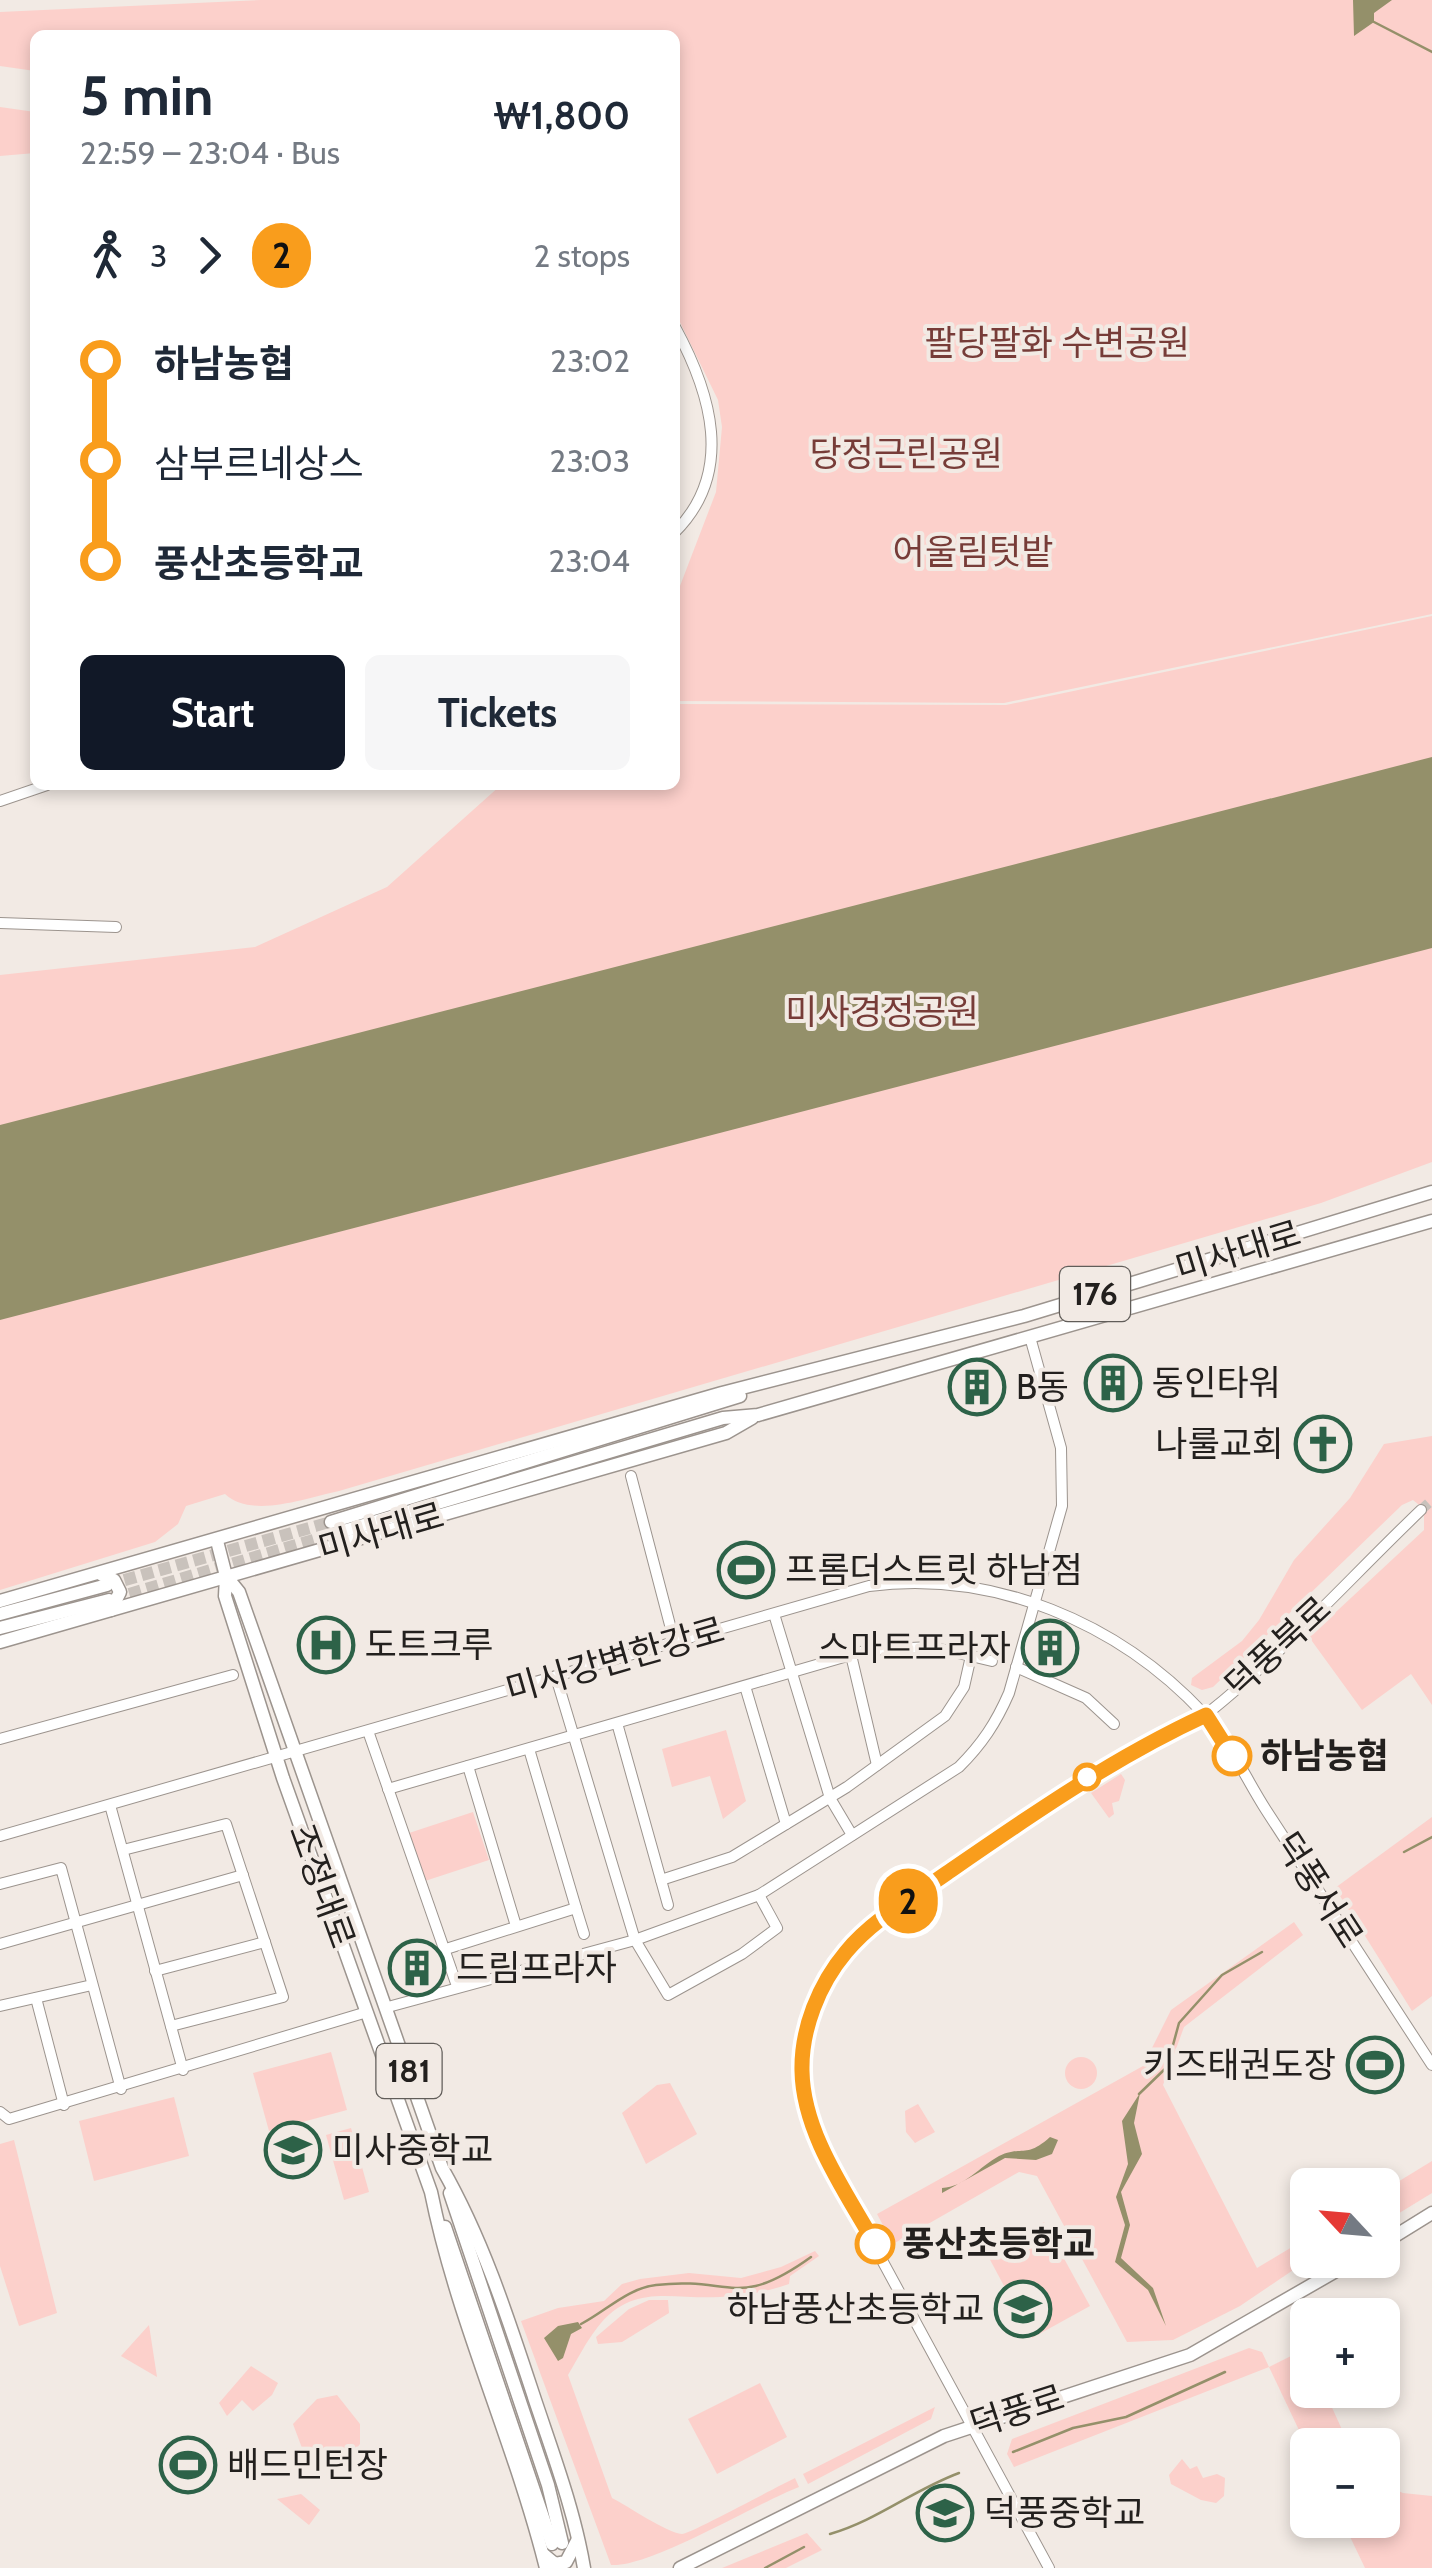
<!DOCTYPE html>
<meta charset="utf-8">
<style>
:root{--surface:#fff;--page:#f6f6f7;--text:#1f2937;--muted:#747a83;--accent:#111827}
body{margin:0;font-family:Cabin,"Noto Sans KR",sans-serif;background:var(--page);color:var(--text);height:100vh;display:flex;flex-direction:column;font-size:38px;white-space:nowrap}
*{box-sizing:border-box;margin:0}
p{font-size:32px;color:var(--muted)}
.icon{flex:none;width:55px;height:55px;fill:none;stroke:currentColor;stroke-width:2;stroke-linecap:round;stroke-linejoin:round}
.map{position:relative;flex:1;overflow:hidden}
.drawer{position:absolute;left:30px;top:30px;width:650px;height:760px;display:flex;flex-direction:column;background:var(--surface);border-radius:15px;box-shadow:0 5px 15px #0003}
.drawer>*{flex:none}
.badge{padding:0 20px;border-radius:32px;font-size:35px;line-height:65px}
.needle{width:65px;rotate:296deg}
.fabs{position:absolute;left:1290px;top:2168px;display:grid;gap:20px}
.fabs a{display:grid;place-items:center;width:110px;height:110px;border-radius:15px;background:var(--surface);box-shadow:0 5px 15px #0003;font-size:50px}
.map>.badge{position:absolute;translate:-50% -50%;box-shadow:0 0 0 5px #fff}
.legs{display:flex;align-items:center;gap:15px;height:110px;padding:0 50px;font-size:32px}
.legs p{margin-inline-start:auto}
.overview{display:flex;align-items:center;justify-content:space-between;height:170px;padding:0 50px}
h1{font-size:55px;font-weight:700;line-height:75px}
.button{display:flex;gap:20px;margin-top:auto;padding:20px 50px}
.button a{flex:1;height:115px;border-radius:15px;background:var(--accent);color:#fff;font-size:40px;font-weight:700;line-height:115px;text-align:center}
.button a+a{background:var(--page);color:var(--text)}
ul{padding:0 50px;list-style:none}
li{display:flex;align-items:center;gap:35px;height:100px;font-size:38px}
li i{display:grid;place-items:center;width:15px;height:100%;margin:0 12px;background:currentColor}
li i::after{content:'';width:25px;height:25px;margin:-12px;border:8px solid;border-radius:50%;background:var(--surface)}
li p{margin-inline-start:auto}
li:first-child i{background:linear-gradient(#0000 50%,currentColor 0)}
li:last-child i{background:linear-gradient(currentColor 50%,#0000 0)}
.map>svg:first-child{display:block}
</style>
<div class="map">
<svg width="1432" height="2568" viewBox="0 0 1432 2568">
<rect width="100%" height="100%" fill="#f2eae4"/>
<g fill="#fcd0cb">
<polygon points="261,0 1432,0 1432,614 1004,703 675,701 675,599 716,492 722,427 718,400 675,312 675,35 35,35 35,71 0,66 0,12"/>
<polygon points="0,107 35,112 35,153 0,156"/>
<path d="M1432,616V1162L1321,1203L339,1491C305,1498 252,1519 225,1494L186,1506L178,1524L155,1542L0,1590V975L255,947L387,887L501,785H675V704L1006,705Z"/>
<polygon points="1432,1436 1432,1705 1411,1674 1362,1710 1309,1637 1424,1530 1424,1509 1413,1500 1402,1505 1213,1687 1202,1690 1191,1685 1192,1678 1242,1641 1259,1620 1294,1560 1350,1498 1384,1444"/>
<polygon points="726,1730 746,1801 723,1819 710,1776 672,1787 662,1749"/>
<polygon points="1121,1774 1125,1780 1119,1801 1112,1803 1114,1814 1109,1818 1091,1793"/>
<polygon points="473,1812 489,1860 425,1881 409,1833"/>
<polygon points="1432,1817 1432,1996 1412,2011 1335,1888"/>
<polygon points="1294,1922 1303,1935 1184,2027 1163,2085 1257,2268 1307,2238 1308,2260 1240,2306 1173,2340 1127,2342 1037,2176 1019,2172 893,2244 877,2214 1143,2066 1171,2010"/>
<polygon points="331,2052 347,2110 269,2131 253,2073"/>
<circle cx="1081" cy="2073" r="16"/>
<polygon points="670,2083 697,2134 646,2164 622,2113 657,2085"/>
<polygon points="174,2097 189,2156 94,2181 79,2121"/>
<polygon points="918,2104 935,2132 915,2143 906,2132 905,2111"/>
<polygon points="351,2128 369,2192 344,2200 326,2135"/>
<polygon points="14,2140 57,2313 19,2326 0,2266 0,2144"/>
<polygon points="1432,2161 1432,2193 1383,2223 1383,2191"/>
<polygon points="1044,2222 1090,2306 1032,2338 988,2256"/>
<path d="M815,2251L819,2256L790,2276L789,2284C767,2292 743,2296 720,2297C672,2300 632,2282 597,2328C586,2342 577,2360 568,2375L612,2498C628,2506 667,2533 682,2534C690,2534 778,2486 795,2478L799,2487C757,2503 650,2568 611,2565L521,2321L558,2308L604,2301L622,2284L640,2279L689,2273L741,2278L781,2267Z"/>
<polygon points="649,2300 668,2300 669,2313 622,2342 598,2344 596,2337 629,2309"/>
<polygon points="149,2325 157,2377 121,2356"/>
<polygon points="1249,2348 1262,2352 1269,2367 1305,2349 1308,2390 1324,2390 1349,2445 1307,2447 1269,2367 1014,2467 1007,2454 1012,2439"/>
<polygon points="251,2366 278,2383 272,2395 253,2411 242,2400 227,2416 219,2403"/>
<polygon points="760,2383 787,2437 717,2474 688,2419"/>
<polygon points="337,2395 360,2424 360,2444 346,2461 325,2470 305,2456 293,2424 317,2399"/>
<polygon points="935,2407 931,2419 808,2484 803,2474"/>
<polygon points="1182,2459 1190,2469 1197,2466 1203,2478 1217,2474 1225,2478 1224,2496 1216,2503 1201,2500 1171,2484 1169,2475"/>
<polygon points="1383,2484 1403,2493 1432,2496 1432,2568 1365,2568 1342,2520 1382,2520"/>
<polygon points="301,2494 320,2510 309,2525 277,2499"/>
<polygon points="807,2533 822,2550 786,2568 722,2568"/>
</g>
<g fill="#94906a">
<polygon points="1353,0 1392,0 1374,13 1374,22 1354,36"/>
<polygon points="1432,757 1432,948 0,1320 0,1125"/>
<polygon points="1140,2093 1134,2123 1142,2154 1121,2192 1130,2225 1121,2258 1153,2288 1166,2326 1148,2290 1115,2262 1125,2225 1116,2197 1128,2164 1122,2121"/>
<path d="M1050,2137L1058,2140L1052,2154L1036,2160L1005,2158L942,2193V2188C965,2187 979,2167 999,2156C1022,2145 1026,2159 1050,2137Z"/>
<polygon points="578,2322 582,2328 571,2334 563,2358 558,2361 544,2338 558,2326"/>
</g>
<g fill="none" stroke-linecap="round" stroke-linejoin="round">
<g stroke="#94906a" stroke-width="2.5">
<polyline points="1374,22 1432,52"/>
<polyline points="1404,1852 1432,1837"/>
<polyline points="1139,2094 1167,2067 1179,2023 1222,1975 1262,1952"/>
<path d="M581,2324C606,2311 628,2288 656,2285C732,2276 736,2311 811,2257"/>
<polyline points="1013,2452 1073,2428 1126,2417 1225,2372"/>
<path d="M830,2534C876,2521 913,2490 959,2473"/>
<polyline points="765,2568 804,2547"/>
</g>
<polyline stroke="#c9c2bc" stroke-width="10" stroke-dasharray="10 5" stroke-linecap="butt" points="1421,1510 1432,1500"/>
<g stroke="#c9c2bc" stroke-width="12" stroke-dasharray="12 6" stroke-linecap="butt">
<polyline points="107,1585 331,1522"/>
<polyline points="112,1599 337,1533"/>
</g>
<g stroke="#9c948e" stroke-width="12">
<g id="minor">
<path d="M675,327C711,393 735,472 675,532"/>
<polyline points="0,801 47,785"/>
<polyline points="0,923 116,927"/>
<polyline points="631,1476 670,1625"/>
<polyline points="774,1614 830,1798 852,1835"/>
<polyline points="851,1655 877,1765"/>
<polyline points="971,1656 992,1661"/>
<polyline points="1016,1667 1086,1698 1114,1724"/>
<polyline points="556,1677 635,1940 668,1995 742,1954 777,1928 759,1895"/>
<polyline points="745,1686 786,1824"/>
<polyline points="368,1731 457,1986"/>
<polyline points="0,1739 233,1675"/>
<polyline points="468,1766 516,1926"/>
<polyline points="388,1789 868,1650 931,1647 971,1656 964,1687 945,1716 847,1787 732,1857 661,1880 617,1723"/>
<polyline points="110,1805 183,2070"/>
<path d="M0,1836L869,1586C994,1570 1118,1622 1204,1714C1229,1740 1246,1779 1266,1810C1322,1895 1377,1980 1432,2065"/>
<polyline points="123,1850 226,1824 283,1997 171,2026"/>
<polyline points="661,1880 668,1905"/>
<polyline points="0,1884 61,1868 121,2089"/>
<polyline points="576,1908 584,1934"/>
<polyline points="0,1944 243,1875"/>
<polyline points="446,1949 576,1908 529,1749"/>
<polyline points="155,1971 265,1942"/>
<polyline points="36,1998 64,2105"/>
<polyline points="0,2006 92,1985"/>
<path d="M388,2007L635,1940L759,1895L959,1767C982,1744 996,1723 1009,1693L1062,1506L1061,1448L1030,1337"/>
<polyline points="0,2112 9,2119 367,2012"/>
<path d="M1049,2568L832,2168C762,2008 832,1954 956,1867C1010,1829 1063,1791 1120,1759C1148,1743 1184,1733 1208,1713C1280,1656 1354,1574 1421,1510"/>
</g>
</g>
<g stroke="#9c948e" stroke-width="15">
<g id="major">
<polyline points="331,1522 740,1396"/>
<polyline points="337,1533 723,1418 758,1415 1432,1221"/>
<path d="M217,1541L226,1576L225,1596L283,1778L431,2192C457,2321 514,2440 546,2568"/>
<polyline points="102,1575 114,1580 120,1592 111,1610"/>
<path d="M226,1576L239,1592L442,2168C483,2240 508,2318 534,2397C553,2454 574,2509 584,2568"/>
<polyline points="0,1601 722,1393 1024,1316 1432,1192"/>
<polyline points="0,1614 107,1585"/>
<polyline points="0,1628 109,1600"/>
<polyline points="0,1642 726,1433 752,1418"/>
<polyline points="450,2193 548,2485 562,2543"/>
<polyline points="445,2227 552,2544"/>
<polyline points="1382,2244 1432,2213"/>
<polyline points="544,2555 555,2564 566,2562 577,2541"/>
<polyline points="680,2568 944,2436 1190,2355 1355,2260"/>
</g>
</g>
<use href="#minor" stroke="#fff" stroke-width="10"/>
<use href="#major" stroke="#fff" stroke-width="12"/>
</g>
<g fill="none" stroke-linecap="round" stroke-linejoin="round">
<g stroke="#fff" stroke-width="22">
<path id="line-1" d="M875,2244C846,2192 803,2133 802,2071C801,2029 819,1984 846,1952C872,1920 913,1897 947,1873C1031,1815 1113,1758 1206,1715L1232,1756"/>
</g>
<use href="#line-1" stroke="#f99d1c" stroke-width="15"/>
</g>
<defs>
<g id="building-ring" transform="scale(2.875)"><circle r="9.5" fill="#f2eae4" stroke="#2d6248" stroke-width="1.5"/><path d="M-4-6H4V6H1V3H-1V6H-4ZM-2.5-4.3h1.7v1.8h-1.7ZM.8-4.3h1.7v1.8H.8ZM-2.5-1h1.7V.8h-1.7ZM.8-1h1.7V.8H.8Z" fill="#2d6248"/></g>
<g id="church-ring" transform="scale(2.875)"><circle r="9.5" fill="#f2eae4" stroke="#2d6248" stroke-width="1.5"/><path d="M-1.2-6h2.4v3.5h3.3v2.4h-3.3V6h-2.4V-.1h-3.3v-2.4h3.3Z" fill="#2d6248"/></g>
<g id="stadium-ring" transform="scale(2.875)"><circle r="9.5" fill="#f2eae4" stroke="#2d6248" stroke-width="1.5"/><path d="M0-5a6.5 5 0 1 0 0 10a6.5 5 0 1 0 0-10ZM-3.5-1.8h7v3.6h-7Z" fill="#2d6248"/></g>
<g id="hospital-ring" transform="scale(2.875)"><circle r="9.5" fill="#f2eae4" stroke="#2d6248" stroke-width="1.5"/><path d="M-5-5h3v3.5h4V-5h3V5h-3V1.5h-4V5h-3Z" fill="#2d6248"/></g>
<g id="school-ring" transform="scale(2.875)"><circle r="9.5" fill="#f2eae4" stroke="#2d6248" stroke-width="1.5"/><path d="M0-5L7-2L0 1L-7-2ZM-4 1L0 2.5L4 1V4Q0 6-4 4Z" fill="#2d6248"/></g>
</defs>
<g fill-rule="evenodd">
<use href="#building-ring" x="1113" y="1383"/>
<use href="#building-ring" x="977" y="1387"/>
<use href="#church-ring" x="1323" y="1444"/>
<use href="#stadium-ring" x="746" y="1570"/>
<use href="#hospital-ring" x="326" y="1645"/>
<use href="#building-ring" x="1050" y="1648"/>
<use href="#building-ring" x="417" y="1968"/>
<use href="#stadium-ring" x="1375" y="2065"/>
<use href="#school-ring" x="293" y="2150"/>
<use href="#school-ring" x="1023" y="2309"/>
<use href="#stadium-ring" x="188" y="2465"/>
<use href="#school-ring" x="945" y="2513"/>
</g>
<g fill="#fff" stroke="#f99d1c" stroke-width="5">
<circle cx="1232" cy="1756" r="18"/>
<circle cx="1087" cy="1777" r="12"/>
<circle cx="875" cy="2244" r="18"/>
</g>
<g text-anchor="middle" stroke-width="8" stroke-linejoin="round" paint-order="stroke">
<g fill="#f2eae4" stroke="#615d59" stroke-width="2.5">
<rect x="1060" y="1267" width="70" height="54" rx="8"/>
<rect x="376.5" y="2044" width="65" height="54" rx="8"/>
</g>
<g font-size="32" font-weight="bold" fill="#23201e">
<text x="1095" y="1305">176</text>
<text x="409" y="2082">181</text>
</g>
<g font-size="35" fill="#773c38" stroke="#f2eae4">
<text x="1057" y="355">팔당팔화 수변공원</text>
<text x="906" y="466">당정근린공원</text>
<text x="973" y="564">어울림텃밭</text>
<text x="882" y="1024">미사경정공원</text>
</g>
<g font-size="35" fill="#23201e" stroke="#f2eae4">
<text transform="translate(1238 1251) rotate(-17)" y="12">미사대로</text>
<text transform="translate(381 1532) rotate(-16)" y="12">미사대로</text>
<text transform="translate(1278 1647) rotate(-43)" y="12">덕풍북로</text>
<text transform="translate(615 1660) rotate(-16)" y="12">미사강변한강로</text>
<text transform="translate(322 1886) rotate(70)" y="12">조정대로</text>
<text transform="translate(1319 1890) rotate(57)" y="12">덕풍서로</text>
<text transform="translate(1017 2411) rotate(-18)" y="12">덕풍로</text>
</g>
<g font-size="35" fill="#23201e" stroke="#f2eae4" text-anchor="start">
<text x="1152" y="1395">동인타워</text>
<text x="1016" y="1399">B동</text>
<text x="1284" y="1456" text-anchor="end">나룰교회</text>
<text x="785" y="1582">프롬더스트릿 하남점</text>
<text x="365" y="1657">도트크루</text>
<text x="1011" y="1660" text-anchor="end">스마트프라자</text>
<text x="456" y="1980">드림프라자</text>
<text x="1336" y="2077" text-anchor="end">키즈태권도장</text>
<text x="332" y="2162">미사중학교</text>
<text x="984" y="2321" text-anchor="end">하남풍산초등학교</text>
<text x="227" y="2477">배드민턴장</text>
<text x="984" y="2525">덕풍중학교</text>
</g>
<g font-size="35" font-weight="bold" fill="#23201e" stroke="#f2eae4" text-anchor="start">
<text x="1260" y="1768">하남농협</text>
<text x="902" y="2256">풍산초등학교</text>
</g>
</g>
</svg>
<div class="fabs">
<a><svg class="needle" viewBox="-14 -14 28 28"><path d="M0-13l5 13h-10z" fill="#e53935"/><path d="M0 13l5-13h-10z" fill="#747a83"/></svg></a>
<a>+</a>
<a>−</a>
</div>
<b class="badge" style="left:908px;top:1901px;background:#f99d1c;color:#111">2</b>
<section class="drawer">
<div class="overview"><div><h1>5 min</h1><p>22:59 – 23:04 · Bus</p></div><b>₩1,800</b></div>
<div class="legs"><svg class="icon" aria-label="walk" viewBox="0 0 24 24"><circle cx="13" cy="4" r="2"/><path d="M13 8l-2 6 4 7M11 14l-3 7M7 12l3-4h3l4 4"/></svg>3<svg class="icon" aria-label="forward" viewBox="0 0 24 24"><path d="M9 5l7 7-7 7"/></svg><b class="badge" style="background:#f99d1c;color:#111">2</b><p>2 stops</p></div>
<ul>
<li><i style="color:#f99d1c"></i><b>하남농협</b><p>23:02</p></li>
<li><i style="color:#f99d1c"></i><span>삼부르네상스</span><p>23:03</p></li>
<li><i style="color:#f99d1c"></i><b>풍산초등학교</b><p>23:04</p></li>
</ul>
<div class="button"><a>Start</a><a>Tickets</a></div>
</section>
</div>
